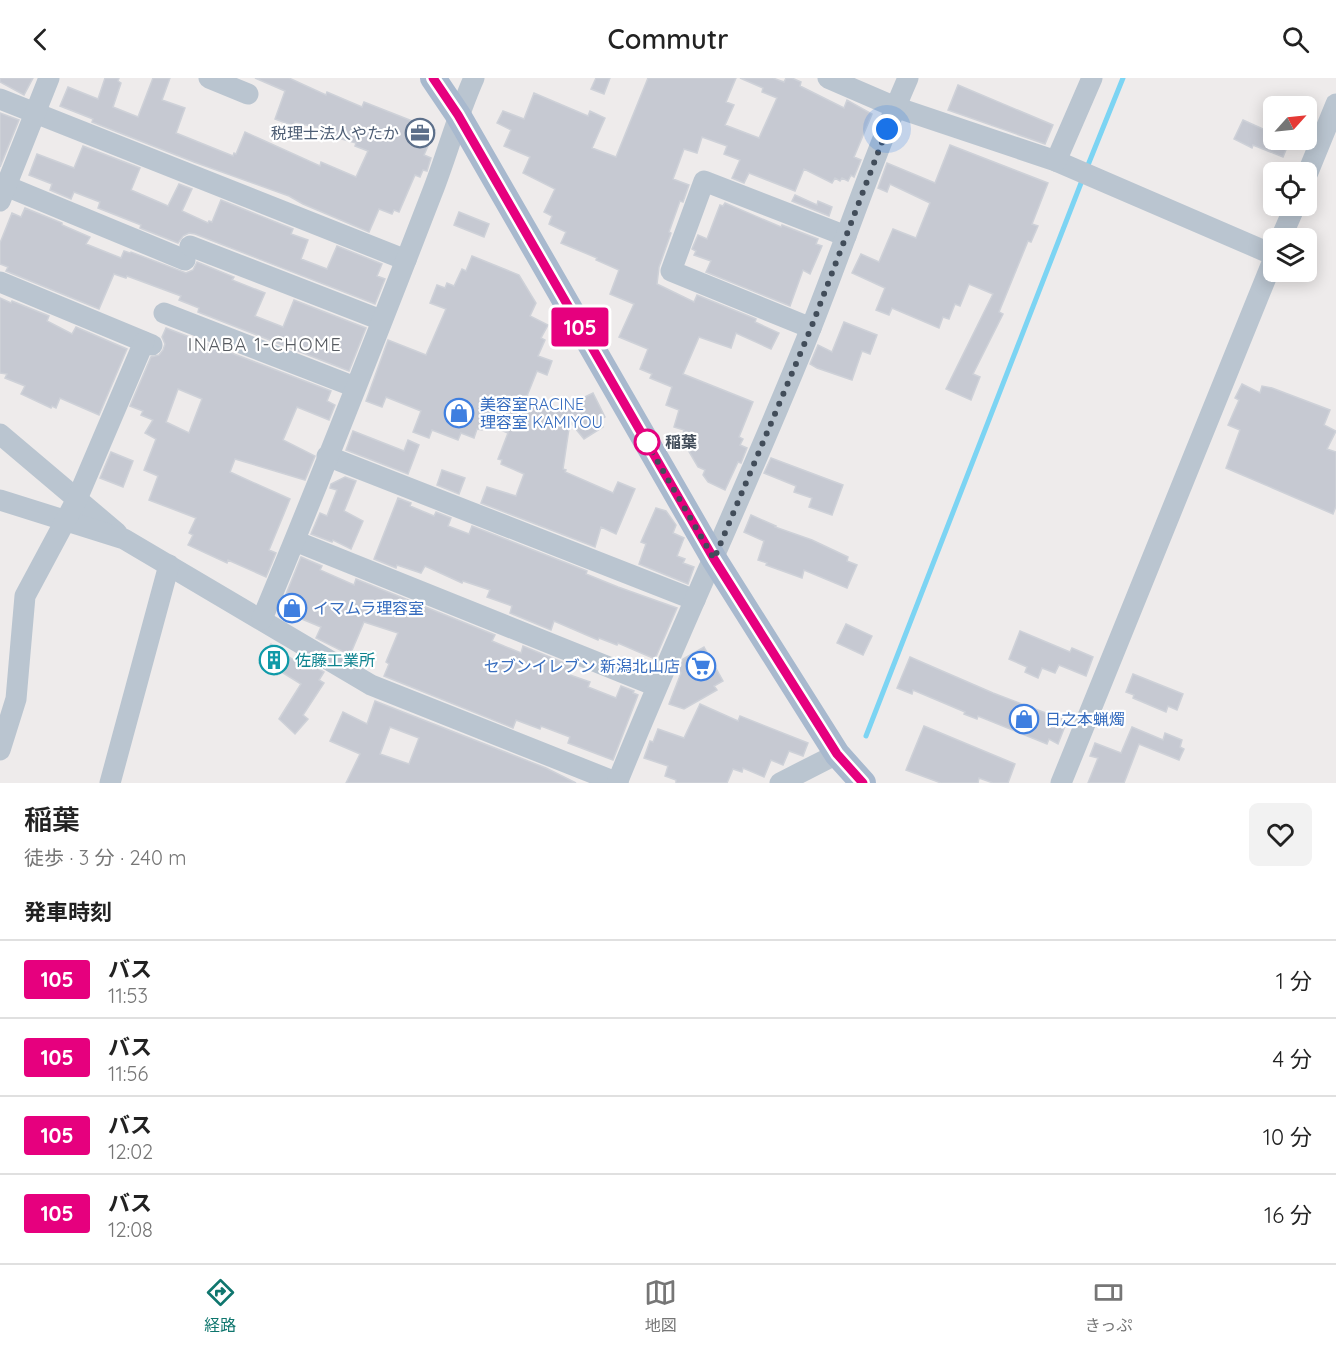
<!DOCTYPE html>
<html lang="ja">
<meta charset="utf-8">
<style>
:root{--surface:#fff;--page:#f2f2f2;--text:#222;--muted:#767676;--line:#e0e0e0;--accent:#0f766e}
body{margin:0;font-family:Quicksand,"Noto Sans JP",sans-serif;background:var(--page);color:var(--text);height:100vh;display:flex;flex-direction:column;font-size:22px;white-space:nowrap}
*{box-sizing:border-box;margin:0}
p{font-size:20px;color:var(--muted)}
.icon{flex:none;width:33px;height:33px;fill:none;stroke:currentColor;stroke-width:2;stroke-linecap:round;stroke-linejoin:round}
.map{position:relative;height:705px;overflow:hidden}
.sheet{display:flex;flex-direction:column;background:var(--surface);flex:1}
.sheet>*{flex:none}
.badge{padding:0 12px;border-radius:4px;font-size:21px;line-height:39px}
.needle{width:39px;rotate:63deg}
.buttons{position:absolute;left:1263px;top:18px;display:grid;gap:12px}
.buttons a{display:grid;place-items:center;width:54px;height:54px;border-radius:9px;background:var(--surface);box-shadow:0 3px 15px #0003;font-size:30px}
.you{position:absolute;width:30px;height:30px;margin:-15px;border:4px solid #fff;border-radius:50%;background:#1a73e8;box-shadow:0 0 0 9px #1a73e833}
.map>.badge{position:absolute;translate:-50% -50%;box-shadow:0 0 0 3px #fff}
h2{padding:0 24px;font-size:22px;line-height:54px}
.round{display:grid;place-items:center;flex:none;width:63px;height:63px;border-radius:9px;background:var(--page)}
.head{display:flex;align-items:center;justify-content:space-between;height:102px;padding:0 24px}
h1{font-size:28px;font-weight:600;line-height:45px}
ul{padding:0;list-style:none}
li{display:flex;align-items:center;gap:18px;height:78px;padding:0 24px;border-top:2px solid var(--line)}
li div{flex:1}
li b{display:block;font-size:22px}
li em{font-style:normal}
li .badge{min-width:66px;font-weight:700;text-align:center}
header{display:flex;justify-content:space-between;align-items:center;height:78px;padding:0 24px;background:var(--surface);font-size:27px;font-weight:600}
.dock{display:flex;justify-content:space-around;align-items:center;height:84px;border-top:2px solid var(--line);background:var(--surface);font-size:16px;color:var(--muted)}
.dock a{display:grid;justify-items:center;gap:3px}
.dock .active{color:var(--accent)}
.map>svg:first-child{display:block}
</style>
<header><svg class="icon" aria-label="back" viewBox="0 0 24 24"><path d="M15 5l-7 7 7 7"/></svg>Commutr<svg class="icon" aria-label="search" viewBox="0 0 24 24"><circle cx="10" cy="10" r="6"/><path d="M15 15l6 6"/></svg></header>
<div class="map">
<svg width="1336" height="705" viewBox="0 0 1336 705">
<rect width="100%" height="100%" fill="#eeebeb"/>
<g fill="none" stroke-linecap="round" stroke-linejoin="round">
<g stroke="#7cd4f3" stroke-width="5">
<polyline points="1086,92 1123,0"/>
<polyline points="866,658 1083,100"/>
</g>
</g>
<g fill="#c6c9d2" stroke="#ced1d8" stroke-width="1.5" fill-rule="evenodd">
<polygon points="0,0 33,0 24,17 0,4"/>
<polygon points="105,0 119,0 118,3 121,5 113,29 138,39 153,0 170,0 162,22 185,30 176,55 233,78 234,75 236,76 245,54 320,88 321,84 356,99 368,73 355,68 356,65 324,56 325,52 295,44 294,48 275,41 285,13 255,0 289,0 326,17 327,14 362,29 364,24 435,52 424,77 431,80 427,93 423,92 420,99 415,97 399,134 394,132 392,136 379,131 369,154 303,126 289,118 194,84 92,44 93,41 60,28 68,9 98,21"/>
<polygon points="596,0 610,0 604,16 591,11"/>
<polygon points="648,0 736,0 726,24 734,27 725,47 759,60 777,20 762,14 763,10 740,0 773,0 784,4 786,0 792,0 801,4 800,8 844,30 847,22 872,36 854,79 861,82 854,99 851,97 848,103 842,100 840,103 835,100 832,105 804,91 795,113 749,95 744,105 732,100 740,82 724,76 727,68 702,59 697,75 684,71 673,101 689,107 683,124 680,123 669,154 671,155 659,189 657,206 694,224 697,217 756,241 755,244 779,255 771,271 736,255 731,270 699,259 683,296 753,324 739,359 743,361 740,367 747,370 741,385 738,384 725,412 708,404 703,397 705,392 698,389 688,372 692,362 682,358 684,352 674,349 679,332 666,327 672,309 650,300 652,296 640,291 648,271 619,259 634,226 610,216 619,192 596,182 597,180 561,165 566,154 549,146 552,138 544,134 555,111 523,95 530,79 504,68 511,52 497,45 503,33 524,41 534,15 588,38 590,33 605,40 592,70 616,79"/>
<polygon points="958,7 1053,47 1045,66 948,32"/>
<polygon points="0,35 19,42 0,89"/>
<polygon points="1243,42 1274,56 1274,62 1290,62 1283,79 1253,67 1252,70 1234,61"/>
<polygon points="950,67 1048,105 1032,146 1038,148 1031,164 1028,163 999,234 1003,236 973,296 980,299 971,322 946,311 993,216 969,206 960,228 955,226 949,241 943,239 939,250 892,230 889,237 876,232 885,210 852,195 861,176 879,184 893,151 916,160 930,125 890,106 887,114 878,110 887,85 935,105"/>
<polygon points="83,68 140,90 131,112 168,128 179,106 192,111 182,133 208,145 209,143 212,144 221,122 293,151 291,156 308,162 301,181 327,191 337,168 382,186 377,198 385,201 375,226 195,156 189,155 183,158 178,165 140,150 141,147 98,130 100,124 74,114 71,121 50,112 52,106 29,97 37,76 74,90"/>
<polygon points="795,117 817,127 818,123 832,129 829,138 792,123"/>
<polygon points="725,125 781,149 782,147 818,161 816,166 822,168 810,196 803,192 790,228 706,194 711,183 694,177 696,173 692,171 698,157 707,161 720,127 723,128"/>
<polygon points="25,130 62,145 62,147 90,159 86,166 121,180 124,173 130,175 131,174 186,195 193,192 197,184 234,199 232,202 265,215 255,238 283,249 294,222 366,250 349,293 198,234 199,230 179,222 181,218 127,198 126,200 114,196 99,231 6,193 8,189 0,186 0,165 12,135 21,139"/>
<polygon points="459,134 489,146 484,159 454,147"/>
<polygon points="472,178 519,197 536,225 530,238 548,247 541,260 545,262 538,278 552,283 547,297 537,293 527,318 558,332 593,315 605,339 599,342 603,349 584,361 570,344 563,391 566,392 565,394 613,415 618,404 635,411 616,456 601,449 595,469 481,425 487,409 516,418 524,396 501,386 502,382 498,381 508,355 484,345 482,352 477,351 474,360 461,355 458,362 432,352 429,360 413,354 421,333 386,319 382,329 366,323 388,262 426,277 446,231 430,225 437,207 445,210 447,205 454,208 462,191 466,193"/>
<polygon points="0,220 11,225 12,223 49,238 47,243 72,256 76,249 127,271 99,337 60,320 56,330 52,328 51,330 21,316 25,308 5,300 7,296 0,295"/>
<polygon points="844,244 877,257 870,276 862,273 852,302 817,290 810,286 818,267 832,274"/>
<path d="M166,250L331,313L327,323L335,327L329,342L297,329L283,362L315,378L305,402L235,381L230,394L290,421L269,472L276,475L266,499L228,482L227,485L188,467L193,457L189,455L196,440L149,422L158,398L144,392L156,361L145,355L153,342L141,337L143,333L130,328L151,279L159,277L163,272L165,266L162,259ZM178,311L202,321L189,355L166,344Z"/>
<polygon points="1242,306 1260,315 1262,308 1272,310 1330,332 1324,347 1336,353 1327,371 1336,374 1336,428 1333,436 1226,390 1240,352 1228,347 1239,322 1235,320"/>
<polygon points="353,353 404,373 408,362 419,367 408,396 346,372"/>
<polygon points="111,374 133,383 123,409 100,400"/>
<polygon points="771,380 843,407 832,437 809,429 812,420 794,414 796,408 764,395"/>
<polygon points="442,392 465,400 459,416 437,407"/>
<polygon points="345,399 356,403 344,433 363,443 351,471 333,462 332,464 311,456 320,435 327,438 337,412 330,410 331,406"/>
<polygon points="398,420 411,425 410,428 434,438 436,434 451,440 448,448 469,456 472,448 587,493 586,496 618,509 677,530 655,581 618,565 617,567 599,560 598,562 554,543 551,552 510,535 512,528 487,519 490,512 463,503 462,505 425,488 421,495 397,487 396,490 374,481"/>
<polygon points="656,430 666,433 676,447 673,455 684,460 677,478 685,481 683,485 694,489 688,506 639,486 646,466 641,464"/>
<polygon points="751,437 776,448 775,449 812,462 848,479 847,483 857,487 847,510 804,492 802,500 766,487 767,485 758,482 764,463 744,454"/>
<polygon points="301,479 322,488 320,492 354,507 356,501 495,557 492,563 521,575 523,568 574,589 570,597 590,604 588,609 616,620 621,608 634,613 633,615 638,617 613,682 568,665 570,659 541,648 540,651 516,642 513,650 384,598 389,586 386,584 398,555 364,544 350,577 316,560 321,549 297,539 295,542 280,536 282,531 280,531"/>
<polygon points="846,546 872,558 863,577 837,565"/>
<polygon points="1020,553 1070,574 1072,570 1093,579 1086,598 1059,587 1055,595 1042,590 1038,600 1025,594 1027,589 1009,581"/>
<polygon points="271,566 295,583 297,578 324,594 319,602 324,605 303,637 308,641 295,656 279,641 301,606 280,593 277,597 259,585"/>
<polygon points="704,569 723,603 714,608 717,612 684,631 669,626 681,595 678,592 683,581"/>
<polygon points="910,579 993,615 1067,643 1058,666 1049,661 1047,666 978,638 977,641 964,636 965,634 913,612 912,616 897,610"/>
<polygon points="1133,596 1183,616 1177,632 1168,628 1166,634 1133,620 1134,617 1126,614"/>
<path d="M375,623L546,690L576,705H346L360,676L330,663L343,634L367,646ZM390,649L419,660L409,686L380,676Z"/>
<polygon points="700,626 738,643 740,638 808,665 803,678 789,673 783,687 771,682 764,699 743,690 742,694 733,691 727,705 676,705 676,702 665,698 668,688 644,680 650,663 653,664 658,651 684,660"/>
<polygon points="924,648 1015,686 1008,705 993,705 979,700 978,705 941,705 906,692"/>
<polygon points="1132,649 1163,662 1165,655 1182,662 1180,669 1184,671 1179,682 1139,666 1124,705 1088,705 1098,680 1090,678 1095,665 1121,675"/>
</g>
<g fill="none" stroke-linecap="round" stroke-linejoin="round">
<g stroke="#bac5d0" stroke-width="21">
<polyline points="209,0 248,16"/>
<polyline points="828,0 895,29 1056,83 1274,177"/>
<polyline points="0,21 406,182"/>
<polyline points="1056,83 1092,0"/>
<polyline points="1306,99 1336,26"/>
<polyline points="6,108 185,182"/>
<polyline points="0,123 49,0"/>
<polyline points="1281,160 1295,128"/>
<polyline points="190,168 381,242"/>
<polyline points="0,204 152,267"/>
<polyline points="164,235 355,309"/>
<polyline points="811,250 671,193 704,103 846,158"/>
<polyline points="0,356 117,455"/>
<polyline points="327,378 695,522"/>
<polyline points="0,422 124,461 371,607 618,705"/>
<polyline points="295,463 656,608"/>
<path d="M262,541C321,400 377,257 432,115C447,77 457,38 474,0"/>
<polyline points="0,672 16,621 25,518 77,421 144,264"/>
<polyline points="110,705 169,487"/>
<path d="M617,705C679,552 750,403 811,250C844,167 872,82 908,0"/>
<polyline points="780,705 837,676"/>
<polyline points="1061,705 1274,180"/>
</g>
<polyline stroke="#a8b9ce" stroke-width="26" points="433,0 458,37 714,481 837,676 863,705"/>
</g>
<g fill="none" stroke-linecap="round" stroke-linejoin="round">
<g stroke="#fff" stroke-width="14">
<polyline id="line" points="433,0 458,37 714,481 837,676 863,705"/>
</g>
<use href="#line" stroke="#e6007e" stroke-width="9"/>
<polyline stroke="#424d5a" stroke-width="6" stroke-dasharray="0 10.8" points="647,364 644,360 714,481 811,250 887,51"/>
</g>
<defs>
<g id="office-ring" transform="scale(1.5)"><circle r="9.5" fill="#fff" stroke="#5c6f8a" stroke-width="1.5"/><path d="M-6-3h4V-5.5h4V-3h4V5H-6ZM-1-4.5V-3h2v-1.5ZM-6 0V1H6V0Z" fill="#5c6f8a"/></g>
<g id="shop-ring" transform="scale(1.5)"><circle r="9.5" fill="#fff" stroke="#3f7fe0" stroke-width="1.5"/><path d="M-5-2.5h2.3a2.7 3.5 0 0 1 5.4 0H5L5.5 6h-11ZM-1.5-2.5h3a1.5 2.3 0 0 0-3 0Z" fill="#3f7fe0"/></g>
<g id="building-ring" transform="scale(1.5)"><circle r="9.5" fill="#fff" stroke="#0f9aa8" stroke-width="1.5"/><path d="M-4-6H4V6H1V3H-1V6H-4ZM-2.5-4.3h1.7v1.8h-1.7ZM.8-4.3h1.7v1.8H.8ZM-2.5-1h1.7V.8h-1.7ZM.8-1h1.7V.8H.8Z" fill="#0f9aa8"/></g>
<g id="supermarket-ring" transform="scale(1.5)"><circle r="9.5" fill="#fff" stroke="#3f7fe0" stroke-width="1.5"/><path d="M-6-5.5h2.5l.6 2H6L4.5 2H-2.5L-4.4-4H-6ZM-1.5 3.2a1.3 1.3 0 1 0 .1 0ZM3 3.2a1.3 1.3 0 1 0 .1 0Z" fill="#3f7fe0"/></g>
</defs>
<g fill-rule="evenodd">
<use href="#office-ring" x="420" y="55"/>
<use href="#shop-ring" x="459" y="335"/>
<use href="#shop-ring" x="292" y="530"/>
<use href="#building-ring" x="274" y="582"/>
<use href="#supermarket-ring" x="701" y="588"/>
<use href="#shop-ring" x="1024" y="641"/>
</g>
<circle fill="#fff" stroke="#e6007e" stroke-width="3" cx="647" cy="364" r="12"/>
<g text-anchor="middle" stroke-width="4.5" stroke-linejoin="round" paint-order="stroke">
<g font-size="16" fill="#4e5e75" stroke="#fff" text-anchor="end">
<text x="399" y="61">税理士法人やたか</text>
</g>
<g font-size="16" fill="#366cbe" stroke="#fff" text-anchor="start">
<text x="480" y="332">美容室RACINE<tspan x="480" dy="18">理容室 KAMIYOU</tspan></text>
<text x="313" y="536">イマムラ理容室</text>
<text x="680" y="594" text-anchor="end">セブンイレブン 新潟北山店</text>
<text x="1045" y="647">日之本蝋燭</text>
</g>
<g font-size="16" font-weight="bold" fill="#424d5a" stroke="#fff" text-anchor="start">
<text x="665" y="370">稲葉</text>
</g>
<g font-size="16" fill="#0d838f" stroke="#fff" text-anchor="start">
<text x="295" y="588">佐藤工業所</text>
</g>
<g font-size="18" letter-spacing="1.5" fill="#575b61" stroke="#fff">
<text x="265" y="273">INABA 1-CHOME</text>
</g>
</g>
</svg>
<div class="buttons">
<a><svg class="needle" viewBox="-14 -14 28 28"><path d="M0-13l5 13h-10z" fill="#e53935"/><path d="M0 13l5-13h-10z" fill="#767676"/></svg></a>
<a><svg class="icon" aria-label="locate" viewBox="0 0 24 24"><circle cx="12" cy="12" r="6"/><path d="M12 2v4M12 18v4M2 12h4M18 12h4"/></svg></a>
<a><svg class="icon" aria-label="layers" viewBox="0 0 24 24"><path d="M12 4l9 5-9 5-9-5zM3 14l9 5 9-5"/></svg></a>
</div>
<div class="you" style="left:887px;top:51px"></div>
<b class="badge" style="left:580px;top:249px;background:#e6007e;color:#fff">105</b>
</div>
<section class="sheet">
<div class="head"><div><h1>稲葉</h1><p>徒歩 · 3 分 · 240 m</p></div><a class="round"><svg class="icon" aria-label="heart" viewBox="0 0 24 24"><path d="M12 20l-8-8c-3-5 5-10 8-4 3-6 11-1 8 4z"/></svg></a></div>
<h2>発車時刻</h2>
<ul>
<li><span class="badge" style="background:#e6007e;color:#fff">105</span><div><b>バス</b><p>11:53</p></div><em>1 分</em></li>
<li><span class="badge" style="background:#e6007e;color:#fff">105</span><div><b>バス</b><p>11:56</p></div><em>4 分</em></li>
<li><span class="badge" style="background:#e6007e;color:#fff">105</span><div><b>バス</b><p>12:02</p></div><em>10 分</em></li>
<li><span class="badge" style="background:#e6007e;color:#fff">105</span><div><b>バス</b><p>12:08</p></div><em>16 分</em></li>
</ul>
</section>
<nav class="dock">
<a class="active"><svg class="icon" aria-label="directions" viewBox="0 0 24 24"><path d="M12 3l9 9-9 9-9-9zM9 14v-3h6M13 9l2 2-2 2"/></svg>経路</a>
<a><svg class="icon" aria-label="map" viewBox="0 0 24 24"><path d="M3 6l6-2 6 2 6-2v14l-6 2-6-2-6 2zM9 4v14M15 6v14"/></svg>地図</a>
<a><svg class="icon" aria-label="tickets" viewBox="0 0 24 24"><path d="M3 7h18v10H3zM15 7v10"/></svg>きっぷ</a>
</nav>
